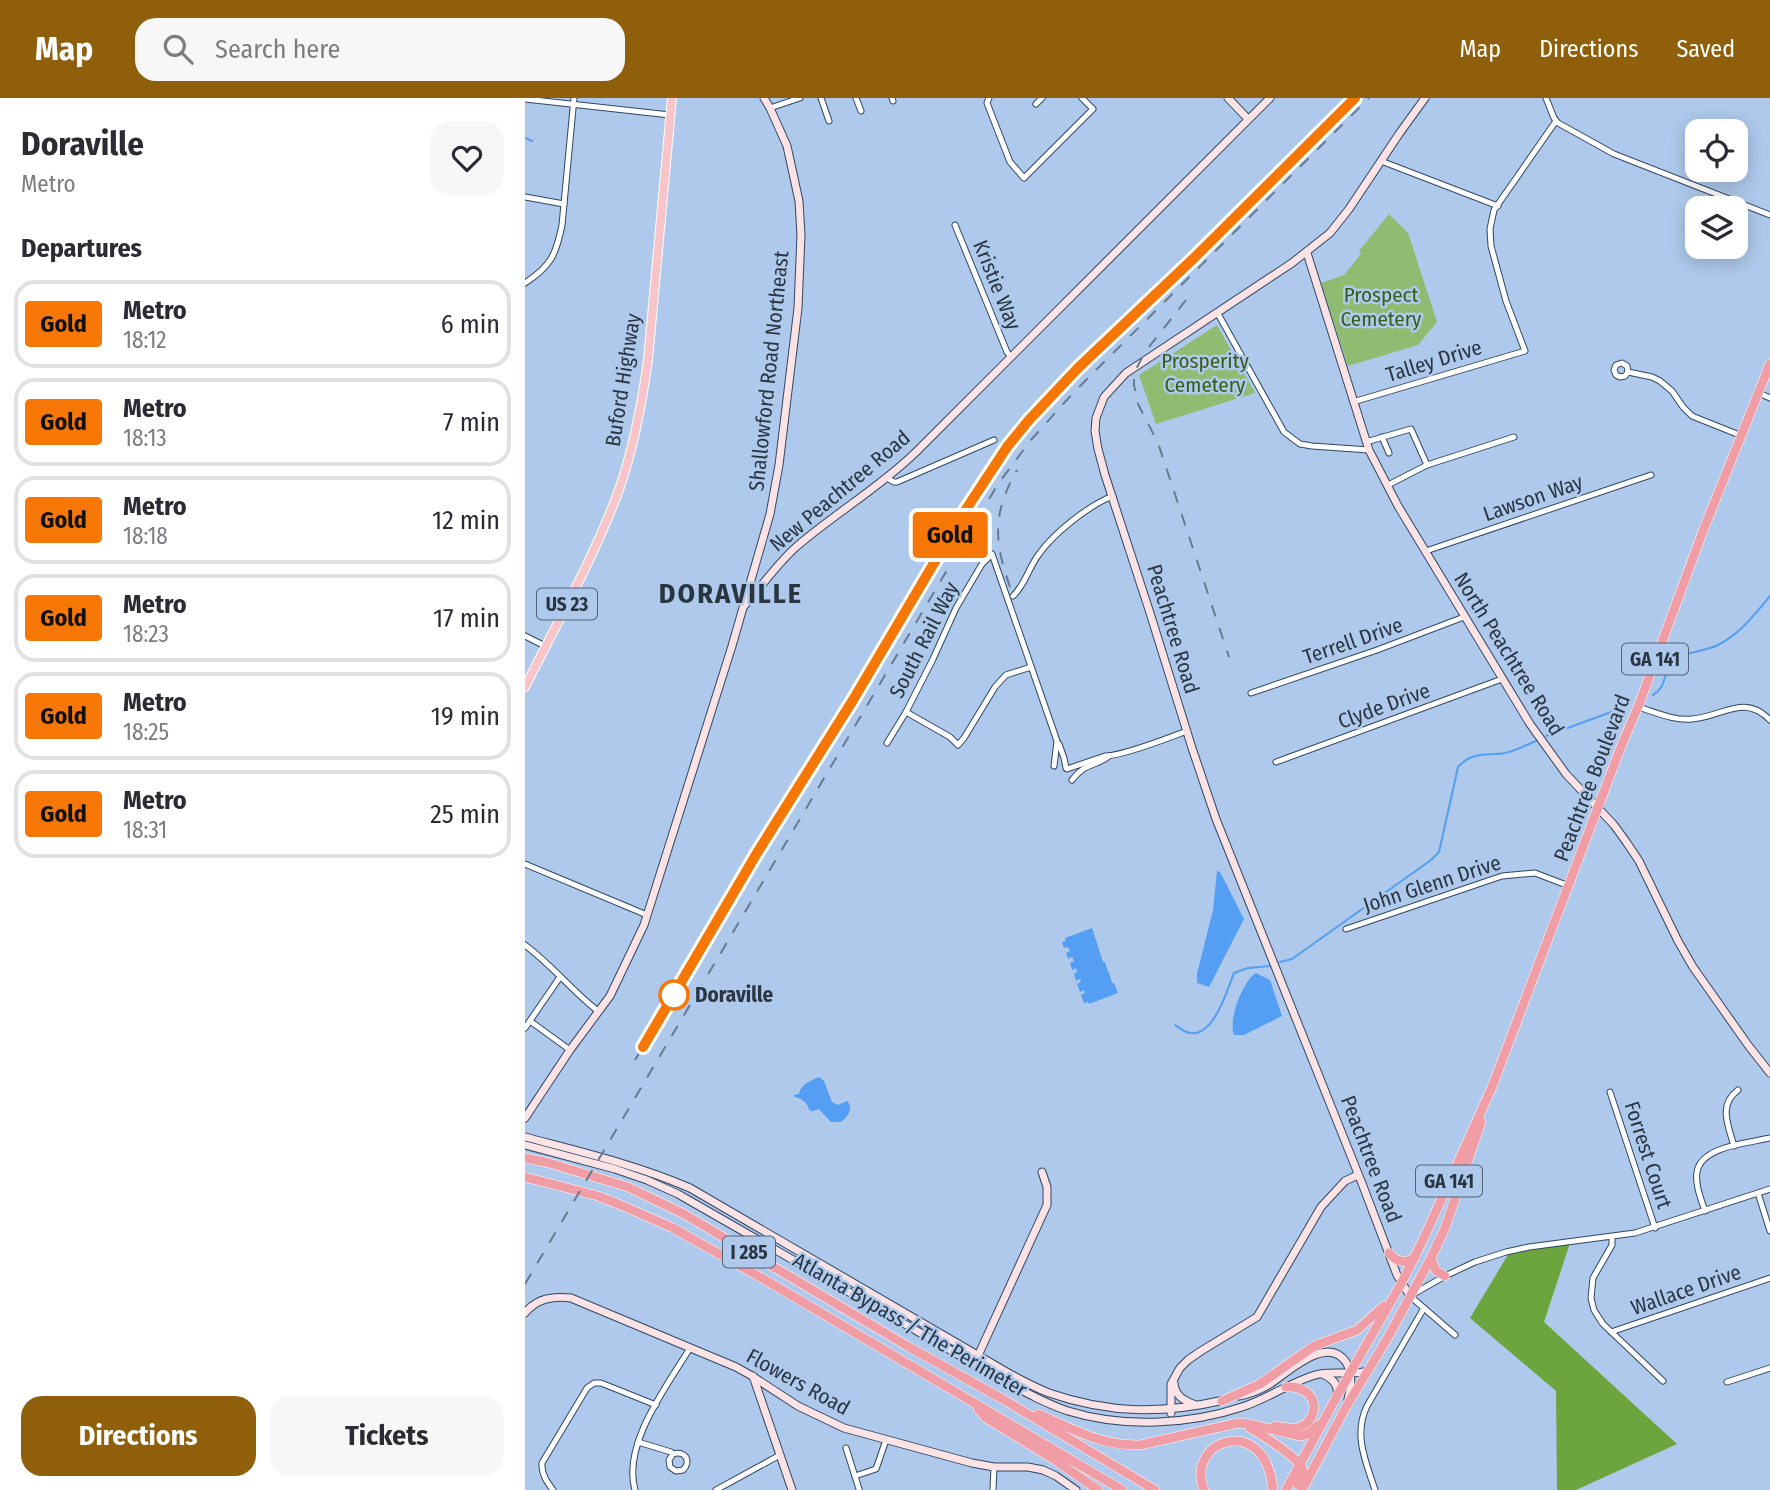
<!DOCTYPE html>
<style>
:root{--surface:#fff;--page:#f7f7f7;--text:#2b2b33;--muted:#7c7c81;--line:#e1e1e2;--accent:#8f5f0b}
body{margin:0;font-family:"Fira Sans Condensed",sans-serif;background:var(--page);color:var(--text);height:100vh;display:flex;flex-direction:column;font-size:26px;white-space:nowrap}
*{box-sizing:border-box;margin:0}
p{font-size:23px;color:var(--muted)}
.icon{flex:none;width:38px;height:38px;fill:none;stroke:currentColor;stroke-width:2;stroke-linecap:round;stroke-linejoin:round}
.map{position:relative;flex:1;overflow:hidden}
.drawer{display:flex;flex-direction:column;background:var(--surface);width:525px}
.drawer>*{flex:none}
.badge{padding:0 14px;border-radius:5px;font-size:24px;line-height:46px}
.tools{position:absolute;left:1160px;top:21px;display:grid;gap:14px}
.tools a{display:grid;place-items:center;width:63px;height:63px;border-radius:14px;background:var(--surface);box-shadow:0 4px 18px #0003;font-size:35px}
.map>.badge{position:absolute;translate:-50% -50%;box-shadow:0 0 0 4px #fff}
h2{padding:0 21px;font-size:26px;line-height:63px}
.round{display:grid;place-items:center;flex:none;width:74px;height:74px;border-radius:21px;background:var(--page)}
.headline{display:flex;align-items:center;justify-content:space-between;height:119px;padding:0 21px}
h1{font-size:33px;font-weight:700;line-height:52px}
.button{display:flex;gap:14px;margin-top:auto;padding:14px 21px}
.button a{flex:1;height:80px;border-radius:21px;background:var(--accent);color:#fff;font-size:28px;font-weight:700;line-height:80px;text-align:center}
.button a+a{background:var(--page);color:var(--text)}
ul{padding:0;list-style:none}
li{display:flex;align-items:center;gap:21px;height:88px;margin:0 14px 10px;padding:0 7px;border:4px solid var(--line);border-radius:21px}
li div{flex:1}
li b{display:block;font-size:26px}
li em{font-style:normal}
li .badge{min-width:77px;font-weight:700;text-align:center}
header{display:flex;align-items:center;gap:42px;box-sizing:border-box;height:98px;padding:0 35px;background:var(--accent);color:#fff}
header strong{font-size:33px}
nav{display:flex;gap:38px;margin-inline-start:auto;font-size:24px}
.search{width:490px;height:63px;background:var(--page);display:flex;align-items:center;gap:18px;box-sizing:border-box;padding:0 24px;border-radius:21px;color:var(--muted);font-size:26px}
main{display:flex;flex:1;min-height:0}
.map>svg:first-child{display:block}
</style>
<header>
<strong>Map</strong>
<div class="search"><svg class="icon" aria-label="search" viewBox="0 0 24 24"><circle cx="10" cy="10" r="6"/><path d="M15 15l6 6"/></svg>Search here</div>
<nav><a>Map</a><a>Directions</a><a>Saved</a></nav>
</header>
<main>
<section class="drawer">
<div class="headline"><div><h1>Doraville</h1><p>Metro</p></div><a class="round"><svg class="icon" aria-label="heart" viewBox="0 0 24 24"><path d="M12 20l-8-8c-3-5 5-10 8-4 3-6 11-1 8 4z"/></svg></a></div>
<h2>Departures</h2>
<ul>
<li><span class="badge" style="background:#f67705;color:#111">Gold</span><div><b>Metro</b><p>18:12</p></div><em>6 min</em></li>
<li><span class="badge" style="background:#f67705;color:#111">Gold</span><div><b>Metro</b><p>18:13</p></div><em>7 min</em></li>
<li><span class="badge" style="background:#f67705;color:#111">Gold</span><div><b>Metro</b><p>18:18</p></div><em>12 min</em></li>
<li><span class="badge" style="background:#f67705;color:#111">Gold</span><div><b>Metro</b><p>18:23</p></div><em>17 min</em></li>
<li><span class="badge" style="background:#f67705;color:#111">Gold</span><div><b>Metro</b><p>18:25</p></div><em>19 min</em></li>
<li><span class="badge" style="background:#f67705;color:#111">Gold</span><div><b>Metro</b><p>18:31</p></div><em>25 min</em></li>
</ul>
<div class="button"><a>Directions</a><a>Tickets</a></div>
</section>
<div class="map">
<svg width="1245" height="1392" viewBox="0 0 1245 1392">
<rect width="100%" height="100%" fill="#aec9eb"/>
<g fill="#90bc72">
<polygon points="864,116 883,135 912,224 893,247 823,268 796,185 819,177 836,156 834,153"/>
<polygon points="692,227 730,295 631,326 614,277"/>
</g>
<polygon fill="#6ca43e" points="1046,1142 1019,1224 1152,1346 1051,1392 1032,1392 1031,1293 945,1220 987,1150"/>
<g fill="#549ef3">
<polygon points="692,773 695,774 719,821 684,889 672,885 672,876 688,812"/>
<polygon points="567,830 578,864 580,864 583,874 584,874 587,885 589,885 593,895 564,906 563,904 559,905 556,897 560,895 559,892 555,894 552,886 556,884 555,881 551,883 549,876 552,874 551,870 547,872 545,865 549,863 547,859 543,861 541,855 545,853 543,849 539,850 537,844 541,843 540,840"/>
<path d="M731,875L745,882L757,918L719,937H709C703,922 717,884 731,875Z"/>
<path d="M294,979L299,983L307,1004L313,1007L322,1003C329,1010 323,1019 316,1024H306L294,1011L288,1013L284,1012C284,1006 275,999 269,999V997L274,996C276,986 285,983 294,979Z"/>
</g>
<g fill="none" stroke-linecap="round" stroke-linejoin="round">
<g stroke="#549ef3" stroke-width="2">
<polyline points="0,40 7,43"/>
<path d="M1128,597C1141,590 1138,576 1147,565C1158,553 1179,554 1193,547C1215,536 1230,516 1245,498"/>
<polyline points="1021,638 1097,610"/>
<path d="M755,864L767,861L906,762L914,754L933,669C947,653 961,658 980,655C990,653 1001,647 1011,643"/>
<path d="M650,927C655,930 659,934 665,935C689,939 702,892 709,875L723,870L745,868"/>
</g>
<g stroke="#2f4763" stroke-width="7">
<g id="street">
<polyline points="296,0 304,23"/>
<polyline points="331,0 336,13"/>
<polyline points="367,0 368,3"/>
<polyline points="464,0 462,5 485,64 499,80 568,11 557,0"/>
<polyline points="1021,0 1029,20 1033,25 1089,56 1245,117"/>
<polyline points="0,1 145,17"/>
<polyline points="511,6 517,0"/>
<polyline points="245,10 275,0"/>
<polyline points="856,63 973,108"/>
<polyline points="0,99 39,106"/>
<polyline points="430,127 482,254 486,259"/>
<path d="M0,185C26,168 31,157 37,127L49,0"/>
<polyline points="692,214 759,334 775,346 787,348 844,352"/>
<polyline points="1103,274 1102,268 1097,265 1091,267 1089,272 1091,277 1095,279 1100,278 1103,274 1127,279 1135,283 1147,293 1158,309 1167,318 1217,338"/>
<polyline points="1234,295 1245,300"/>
<polyline points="828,304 1000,253 981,203 966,148 965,131 969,112 1031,23"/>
<polyline points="857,339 864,355"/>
<polyline points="841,344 886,331 902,367"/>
<polyline points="362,380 369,384 372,384 469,342"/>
<polyline points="863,387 902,367 989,339"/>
<polyline points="901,453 1126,377"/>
<path d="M488,498C500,487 504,469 514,456C529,435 564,407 588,398"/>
<polyline points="0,538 20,548"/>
<polyline points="726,595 852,552 939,519"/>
<path d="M1113,609C1130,614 1149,623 1167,621C1197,619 1219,595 1245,622"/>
<polyline points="381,614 425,639 433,647 439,640 470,589 481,577 506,569"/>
<polyline points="362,645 381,614 408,561 431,510 457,466 467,456 532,643 529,668"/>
<polyline points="534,646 539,660 541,670"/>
<polyline points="751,664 977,581"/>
<path d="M542,671L580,658C598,658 643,640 662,633"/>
<path d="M547,682C562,663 569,670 584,658"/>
<polyline points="0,766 122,817"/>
<polyline points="821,831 977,778 1010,775 1044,788"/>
<path d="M0,847C27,867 47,893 74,914"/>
<polyline points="5,923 45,952"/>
<polyline points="0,930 35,879"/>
<polyline points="1085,994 1130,1130"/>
<path d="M1209,1048C1203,1027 1193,1007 1213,992"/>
<polyline points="1233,1095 1245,1133"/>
<path d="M1180,1113C1176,1101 1170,1087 1172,1074C1176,1048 1224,1045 1245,1040"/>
<polyline points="1087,1139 1087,1147 1068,1180 1066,1200 1069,1212 1074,1220 1078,1226 1138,1283"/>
<polyline points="1086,1234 1245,1180"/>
<polyline points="930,1237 885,1198 920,1178 950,1164 981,1154 1004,1149 1110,1135 1245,1091"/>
<polyline points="1202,1284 1245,1270"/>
<path d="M113,1344L146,1354L148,1356C160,1352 167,1363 158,1372L151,1373L145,1369L144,1362L148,1356"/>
<polyline points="321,1350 334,1391"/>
<polyline points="330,1378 351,1371 361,1342"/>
<path d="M28,1392C22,1384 16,1376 17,1365L62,1290L69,1285H76L131,1307"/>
<path d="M110,1392C97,1346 142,1288 165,1250"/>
<polyline points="191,1392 255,1357"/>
<polyline points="468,1392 469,1369"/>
<path d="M850,1392C841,1364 828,1337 842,1308L899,1210"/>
</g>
</g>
<g stroke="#2f4763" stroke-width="9">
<g id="secondary">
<polyline points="703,0 723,21"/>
<polyline points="782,155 844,352 873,408 1005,626 1041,676 1089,727 1102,745 1114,763 1153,843 1168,869 1223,947 1245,975"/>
<path d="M220,507C237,488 252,466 271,449C309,416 354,390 391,354L745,0"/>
<polyline points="0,1020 45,952 85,898 119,827 207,548 245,416 254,367 273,210 276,137 274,103 262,48 245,10 239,0"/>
<path d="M0,1039C56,1054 112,1067 165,1090L485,1276C498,1283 511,1290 524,1295C585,1316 638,1316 699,1302"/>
<path d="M0,1047L90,1071L122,1082L153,1096L467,1276C491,1289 516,1304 543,1313C598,1330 663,1327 717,1309C742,1301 764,1285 790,1277C807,1272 825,1278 843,1273"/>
<polyline points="885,1198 872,1177 838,1088 691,721 667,650 625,515 580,377 573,351 570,333 571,320 579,299 601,275 767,165 805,135 824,111 874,36 900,0"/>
<path d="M0,1215C12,1200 28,1198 46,1200L211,1269L227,1278L273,1308L319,1330L447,1365L469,1369H503L518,1372L531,1378L551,1392"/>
<polyline points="452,1260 522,1107 522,1089 517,1074"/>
<path d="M799,1277C808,1281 814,1287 812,1297"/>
<polyline points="228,1278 267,1392"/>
<path d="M649,1285C650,1298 659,1303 671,1307"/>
<path d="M714,1298C726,1296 735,1292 745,1286C762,1275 802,1236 821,1264C828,1276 826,1288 823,1301"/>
<polyline points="646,1315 646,1286 655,1270 663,1262 676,1253 732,1219 796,1109 820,1083 833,1077"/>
</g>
</g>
<g stroke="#fff" stroke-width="10">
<path id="primary" d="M0,589C33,523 70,458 95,389C109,348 117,305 123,262L147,0"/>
</g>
<g stroke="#fff" stroke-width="10">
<g id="highway">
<polyline points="0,1060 24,1065 103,1089 159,1116 384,1249 481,1303 630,1392"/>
<polyline points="0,1079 73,1098 98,1108 148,1130 242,1183 597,1392"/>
<path d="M864,1155C872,1164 879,1166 890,1160"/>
<polyline points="906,1160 911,1173 920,1178"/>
<polyline points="697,1303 735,1286 789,1248 832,1232 859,1208"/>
<polyline points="453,1311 461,1320 530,1362 573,1392"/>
<path d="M513,1316C548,1331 576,1348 615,1347L713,1325L725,1326L774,1338C782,1338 787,1333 793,1327"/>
<path d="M750,1328C757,1329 766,1331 772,1330C797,1323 795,1287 761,1289"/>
<path d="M725,1330C736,1336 772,1359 777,1370C779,1377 776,1382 773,1387"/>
<path d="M679,1392C659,1342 741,1313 748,1392"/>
<polyline points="761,1392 812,1298 876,1186 898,1142 967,989 1097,646 1113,609 1178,433 1245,266"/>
<polyline points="777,1392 821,1309 862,1241 906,1160 920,1130 956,1024"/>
</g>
</g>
<use href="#street" stroke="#fff" stroke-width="5"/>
<use href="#secondary" stroke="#fbe2e4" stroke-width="7"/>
<use href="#primary" stroke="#f7c4c9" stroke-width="8"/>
<use href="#highway" stroke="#f19da5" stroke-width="9"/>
<g stroke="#677a91" stroke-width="2" stroke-dasharray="12 12" stroke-linecap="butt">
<polyline points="664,161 825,0"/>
<polyline points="661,202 620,254 609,275 609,287 613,306 633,345 704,559"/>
<path d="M485,489C469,443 467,416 492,372"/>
<polyline points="110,962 232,755 328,602 456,387 490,339 528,296 586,238 673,156"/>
<polyline points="0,1186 473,386 505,343 548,295 844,0"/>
</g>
</g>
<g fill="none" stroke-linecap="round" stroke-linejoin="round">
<g stroke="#fff" stroke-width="16">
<polyline id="line" points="118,949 232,755 328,602 438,416 482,349 504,322 553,270 668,161 830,0"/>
</g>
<use href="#line" stroke="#f67705" stroke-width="10"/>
</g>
<circle fill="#fff" stroke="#f67705" stroke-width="3.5" cx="149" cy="897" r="14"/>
<g text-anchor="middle" stroke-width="5" stroke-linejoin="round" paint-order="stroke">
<g fill="#aec9eb" stroke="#526175" stroke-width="2">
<rect x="12" y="490.5" width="60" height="31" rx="5"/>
<rect x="1097" y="545.5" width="66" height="31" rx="5"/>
<rect x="891" y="1067.5" width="66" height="31" rx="5"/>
<rect x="198" y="1138.5" width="52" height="31" rx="5"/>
</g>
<g font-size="19" font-weight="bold" fill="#2a3542">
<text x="42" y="513">US 23</text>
<text x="1130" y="568">GA 141</text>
<text x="924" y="1090">GA 141</text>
<text x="224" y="1161">I 285</text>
</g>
<g font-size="21" fill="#2a3542" stroke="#aec9eb">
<text transform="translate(472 187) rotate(68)" y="7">Kristie Way</text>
<text transform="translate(909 263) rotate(-17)" y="7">Talley Drive</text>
<text transform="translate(244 273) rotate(-84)" y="7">Shallowford Road Northeast</text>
<text transform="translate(98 282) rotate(-81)" y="7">Buford Highway</text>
<text transform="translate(315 393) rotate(-40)" y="7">New Peachtree Road</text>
<text transform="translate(1008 400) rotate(-19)" y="7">Lawson Way</text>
<text transform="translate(648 531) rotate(73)" y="7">Peachtree Road</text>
<text transform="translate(399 542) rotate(-63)" y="7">South Rail Way</text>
<text transform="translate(828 543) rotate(-19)" y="7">Terrell Drive</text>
<text transform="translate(984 556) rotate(58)" y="7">North Peachtree Road</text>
<text transform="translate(859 608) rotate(-20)" y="7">Clyde Drive</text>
<text transform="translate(1067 680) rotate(-69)" y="7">Peachtree Boulevard</text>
<text transform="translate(907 786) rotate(-18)" y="7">John Glenn Drive</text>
<text transform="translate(1123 1057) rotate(72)" y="7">Forrest Court</text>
<text transform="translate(846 1061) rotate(69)" y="7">Peachtree Road</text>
<text transform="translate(1161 1192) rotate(-19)" y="7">Wallace Drive</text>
<text transform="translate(385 1227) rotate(30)" y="7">Atlanta Bypass / The Perimeter</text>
<text transform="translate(273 1284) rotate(29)" y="7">Flowers Road</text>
</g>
<g font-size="21" fill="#375c17" stroke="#aec9eb">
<text x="856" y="204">Prospect<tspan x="856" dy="24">Cemetery</tspan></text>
<text x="680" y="270">Prosperity<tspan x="680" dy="24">Cemetery</tspan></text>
</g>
<g font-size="21" font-weight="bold" fill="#2a3542" stroke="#aec9eb" text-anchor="start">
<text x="170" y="904">Doraville</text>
</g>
<g font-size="28" font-weight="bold" letter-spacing="2" fill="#2a3542" stroke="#aec9eb">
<text x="206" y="505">DORAVILLE</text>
</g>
</g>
</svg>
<div class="tools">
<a><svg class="icon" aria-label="locate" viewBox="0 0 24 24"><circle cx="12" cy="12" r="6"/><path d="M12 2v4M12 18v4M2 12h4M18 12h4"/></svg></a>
<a><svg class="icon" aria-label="layers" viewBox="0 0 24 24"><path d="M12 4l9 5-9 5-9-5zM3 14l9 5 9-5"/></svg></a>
</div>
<b class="badge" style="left:425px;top:437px;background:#f67705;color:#111">Gold</b>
</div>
</main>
